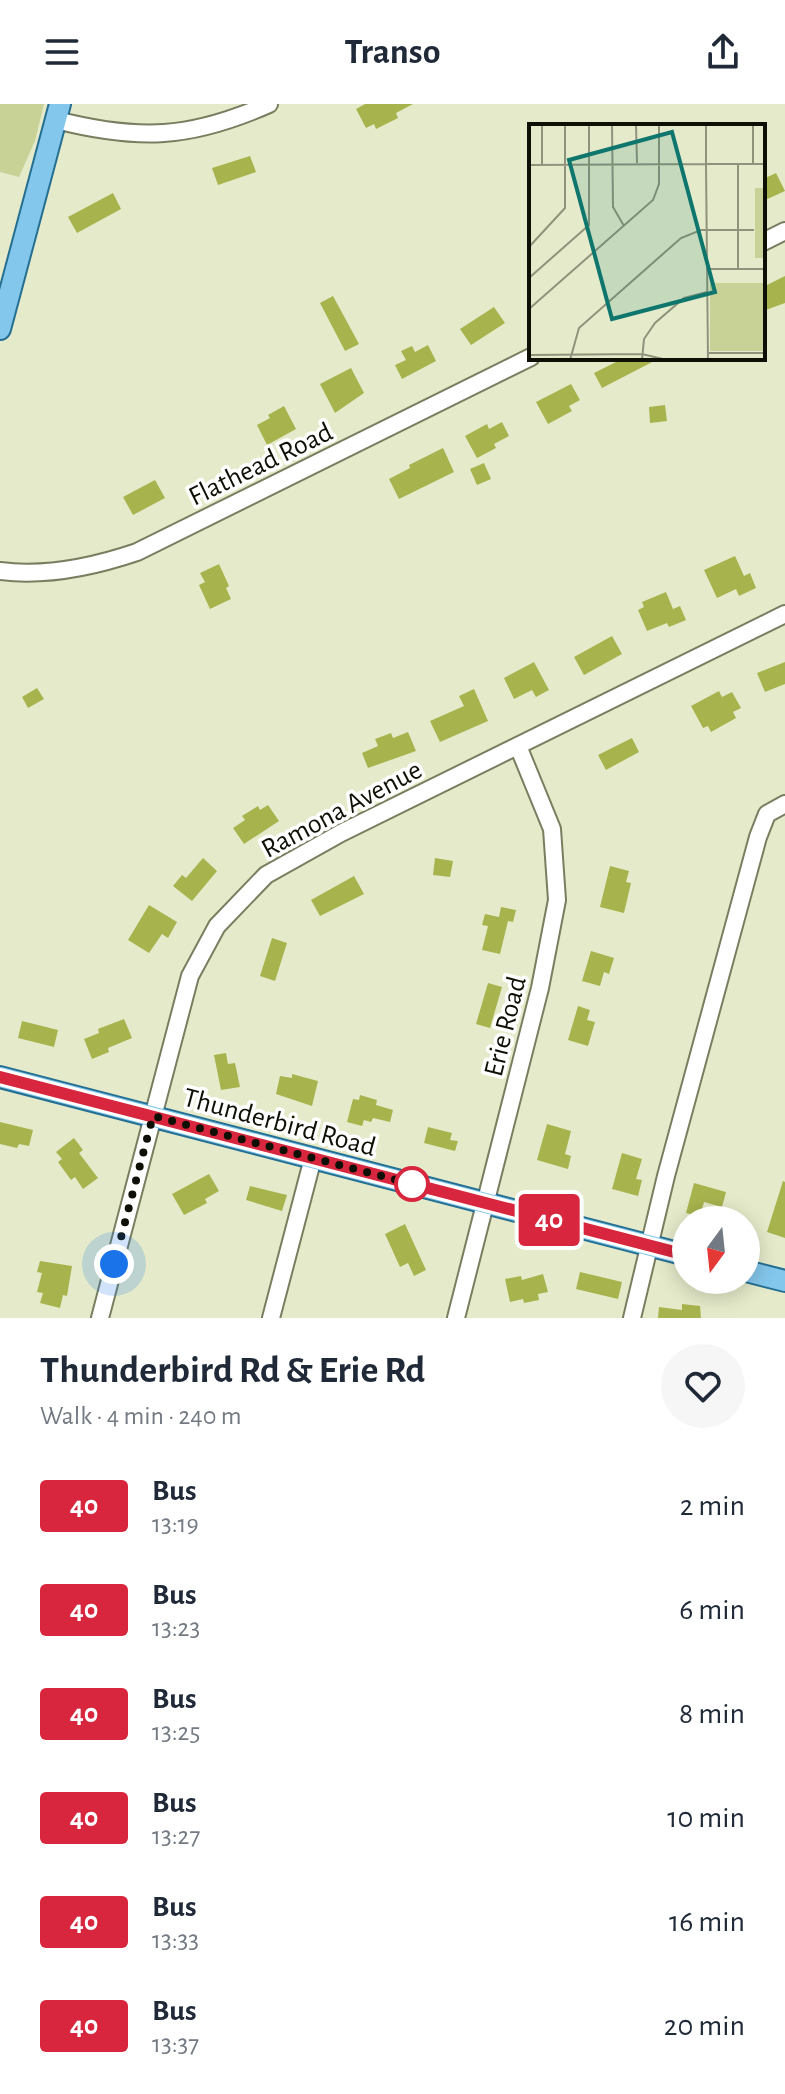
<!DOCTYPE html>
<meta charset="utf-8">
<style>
:root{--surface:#fff;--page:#f6f6f7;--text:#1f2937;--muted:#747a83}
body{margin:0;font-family:"Alegreya Sans",sans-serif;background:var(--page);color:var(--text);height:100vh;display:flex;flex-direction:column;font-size:30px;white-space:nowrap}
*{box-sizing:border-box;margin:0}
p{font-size:26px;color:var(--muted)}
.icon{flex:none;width:44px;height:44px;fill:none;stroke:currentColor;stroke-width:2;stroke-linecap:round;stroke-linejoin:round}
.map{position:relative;height:1214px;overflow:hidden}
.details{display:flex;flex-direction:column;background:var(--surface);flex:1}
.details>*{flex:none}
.badge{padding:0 16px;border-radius:6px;font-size:28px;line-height:52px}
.needle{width:52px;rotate:195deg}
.fabs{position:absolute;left:672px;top:1102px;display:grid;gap:16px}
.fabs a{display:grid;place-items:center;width:88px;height:88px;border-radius:50%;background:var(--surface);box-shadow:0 4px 20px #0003;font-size:40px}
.you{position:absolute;width:40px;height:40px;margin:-20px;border:6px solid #fff;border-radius:50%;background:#1a73e8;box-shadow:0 0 0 12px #1a73e833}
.map>.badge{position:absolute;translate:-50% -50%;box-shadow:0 0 0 4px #fff}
.round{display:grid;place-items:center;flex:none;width:84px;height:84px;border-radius:42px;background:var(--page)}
.head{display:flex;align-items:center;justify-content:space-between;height:136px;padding:0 40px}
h1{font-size:38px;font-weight:600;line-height:60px}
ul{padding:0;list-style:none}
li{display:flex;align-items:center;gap:24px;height:104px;padding:0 40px}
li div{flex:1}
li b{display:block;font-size:30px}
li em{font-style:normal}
li .badge{min-width:88px;font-weight:700;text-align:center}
header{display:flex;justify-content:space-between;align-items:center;height:104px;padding:0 40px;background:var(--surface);font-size:36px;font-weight:600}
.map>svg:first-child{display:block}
</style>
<header><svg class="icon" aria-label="menu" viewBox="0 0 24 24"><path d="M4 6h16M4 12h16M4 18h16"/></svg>Transo<svg class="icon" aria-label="share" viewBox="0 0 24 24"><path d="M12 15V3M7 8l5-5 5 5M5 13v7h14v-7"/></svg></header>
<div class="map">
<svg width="785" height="1214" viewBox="0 0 785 1214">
<rect width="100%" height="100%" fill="#e5ebca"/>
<polygon fill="#c8d297" points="0,0 44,0 35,37 19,73 0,68"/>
<g fill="#a7b44e">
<polygon points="365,0 413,0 396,9 398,14 376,25 374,20 366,24 356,5"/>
<polygon points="250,52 256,68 218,81 212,64"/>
<polygon points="776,69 785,87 763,97 763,75"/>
<polygon points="113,89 121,105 77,129 68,113"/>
<polygon points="785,172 785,199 763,207 763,183"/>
<polygon points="333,192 359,240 345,247 320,199"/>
<polygon points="494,203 505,219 471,241 460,225"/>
<polygon points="428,241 436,257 402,275 395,261 406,256 401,247 412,242 415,248"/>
<polygon points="624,254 660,254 602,284 594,269"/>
<polygon points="351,264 364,289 335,309 320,280"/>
<polygon points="571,280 580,296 569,302 572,307 548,320 536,298"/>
<polygon points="665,301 667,317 650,319 649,303"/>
<polygon points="284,302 296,325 267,341 257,321 270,314 268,311"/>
<polygon points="502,318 509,332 494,340 496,344 477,354 465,332 487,320 489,325"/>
<polygon points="443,344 454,368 399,395 389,375 410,364 409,361"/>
<polygon points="484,359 491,375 477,381 470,365"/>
<polygon points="155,376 165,394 133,411 123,393"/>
<polygon points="735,452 744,472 750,469 756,484 739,492 736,485 717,494 704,466"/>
<polygon points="219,460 229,482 226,484 231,495 210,505 199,481 205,478 200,469"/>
<polygon points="666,488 673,505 680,502 686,516 669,523 667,519 647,527 638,506 644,503 642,498"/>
<polygon points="612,532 622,550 584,571 574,553"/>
<polygon points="534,558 549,586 536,593 532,586 514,595 504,574"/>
<polygon points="785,558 785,580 765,588 757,569"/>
<polygon points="37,584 44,595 28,604 22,593"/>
<polygon points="474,585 488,617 440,638 430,617 464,602 459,592"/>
<polygon points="719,587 722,593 732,588 741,604 733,608 736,614 711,628 708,622 703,624 691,602"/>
<polygon points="408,628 416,647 368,664 362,649 378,642 375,635 391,629 393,634"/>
<polygon points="632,634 639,648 606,666 598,651"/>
<polygon points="268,701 279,717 244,740 233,724 245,716 242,712 258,702 260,706"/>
<polygon points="203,754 217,767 192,797 173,782 182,771 186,774"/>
<polygon points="435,754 453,757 450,773 433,771"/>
<polygon points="610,762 629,767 626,778 631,779 624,809 600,803"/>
<polygon points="354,772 364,790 320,812 311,796"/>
<polygon points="149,801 177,818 168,834 162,830 149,849 128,836"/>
<polygon points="501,803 516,806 513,818 508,817 500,850 482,846 488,822 482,821 485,810 499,813"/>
<polygon points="272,834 287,839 275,877 260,872"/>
<polygon points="591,847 614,854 609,870 604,868 600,882 582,877"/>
<polygon points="488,879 502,883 490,924 476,920"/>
<polygon points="578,902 590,906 587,916 595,918 588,942 568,936"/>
<polygon points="124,915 132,934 108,944 109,948 92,955 84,935 99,929 98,925"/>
<polygon points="22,917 58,926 54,943 18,934"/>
<polygon points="226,949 228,960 235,959 240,983 221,986 214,951"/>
<polygon points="292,970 318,977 312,1002 276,990 280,972 292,974"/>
<polygon points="360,991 377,996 376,1001 393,1006 390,1018 373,1014 371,1018 364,1016 362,1022 347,1018 353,995 359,996"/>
<polygon points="0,1018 33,1026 29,1042 19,1040 17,1044 0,1040"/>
<polygon points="547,1020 571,1027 565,1050 571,1052 568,1065 537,1056"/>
<polygon points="428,1023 452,1029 450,1036 458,1037 455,1047 424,1039"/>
<polygon points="74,1034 83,1046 79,1049 98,1074 83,1085 75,1073 71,1076 58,1058 62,1055 56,1048"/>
<polygon points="622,1049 642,1055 636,1075 642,1076 638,1092 612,1085"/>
<polygon points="209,1070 219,1087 205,1095 207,1099 184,1111 172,1090"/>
<polygon points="783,1077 785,1078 785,1134 767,1128"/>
<polygon points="694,1079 726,1088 722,1103 704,1098 700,1112 686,1109"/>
<polygon points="250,1082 287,1091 282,1107 246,1096"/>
<polygon points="405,1120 426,1166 414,1172 408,1159 400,1163 385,1130"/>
<polygon points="40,1157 72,1162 67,1192 63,1191 60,1204 40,1199 43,1189 37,1188 42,1169 37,1168"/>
<polygon points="580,1168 622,1178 618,1195 576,1185"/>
<polygon points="543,1170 548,1188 538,1190 539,1196 524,1199 523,1195 510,1198 505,1175 521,1172 522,1176"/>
<polygon points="682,1200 700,1202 701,1214 658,1214 659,1203 682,1206"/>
</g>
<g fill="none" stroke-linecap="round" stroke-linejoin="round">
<g stroke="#797e60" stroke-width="20">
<g id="minor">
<path d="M56,16C139,37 190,35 269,0"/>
<polyline points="763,138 785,127"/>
<path d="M0,467C47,473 93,463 137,448L531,253"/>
<polyline points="100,1214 190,872 217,822 266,771 341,729 785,510"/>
<polyline points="271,1214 313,1054"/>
<polyline points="456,1214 540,884 557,796 552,725 518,642"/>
<polyline points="632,1214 666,1072 758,733 767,710 785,700"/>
</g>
</g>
<g stroke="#256f93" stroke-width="24">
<g id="major">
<polyline points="0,225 60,0"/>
<polyline points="0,973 686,1151"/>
<polyline points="746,1167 785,1177"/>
</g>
</g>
<use href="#minor" stroke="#fff" stroke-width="16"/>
<use href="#major" stroke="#84c7ec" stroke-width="20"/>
</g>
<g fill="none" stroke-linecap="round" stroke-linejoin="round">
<g stroke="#fff" stroke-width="18">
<polyline id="line" points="0,973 686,1151"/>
</g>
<use href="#line" stroke="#d7263d" stroke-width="12"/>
<polyline stroke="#0e1005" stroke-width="8" stroke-dasharray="0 14.4" points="114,1160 153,1012 412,1080"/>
</g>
<circle fill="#fff" stroke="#d7263d" stroke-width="4" cx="412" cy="1080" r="16"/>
<g text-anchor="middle" stroke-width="7" stroke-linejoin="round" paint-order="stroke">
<g font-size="28" fill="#0e1005" stroke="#fff">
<text transform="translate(260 359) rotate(-26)" y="10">Flathead Road</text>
<text transform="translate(341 704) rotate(-28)" y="10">Ramona Avenue</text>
<text transform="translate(504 922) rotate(-76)" y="10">Erie Road</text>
<text transform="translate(280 1017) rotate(15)" y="10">Thunderbird Road</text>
</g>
</g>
<g transform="translate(529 20)">
<rect width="236" height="236" fill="#e5ebca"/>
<path d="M226,64H236V134H226ZM181,159H236V227H181Z" fill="#c8d297"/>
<path fill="none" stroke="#8f937b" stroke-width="2" d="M83,0L84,83L95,102M107,0L108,39M177,0V40H236M224,0V40M209,40V145M0,41L177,40L179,236M13,41V0M0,123L36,84V0M178,145H236M0,154L60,101V0M0,185L124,76L130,60V0M180,229H236M0,231L113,230L138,236M41,236L50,204L152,114L172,106H225M113,236L115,215L126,199L155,174L178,168"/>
<path fill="#0f766e" fill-opacity="0.15" stroke="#0f766e" stroke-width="4" d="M143,8L186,168L83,195L40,36Z"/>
<rect width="236" height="236" fill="none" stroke="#0e1005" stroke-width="4"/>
</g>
</svg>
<div class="fabs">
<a><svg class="needle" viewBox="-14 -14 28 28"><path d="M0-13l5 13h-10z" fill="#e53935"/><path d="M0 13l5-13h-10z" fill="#747a83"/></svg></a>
</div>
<div class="you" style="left:114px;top:1160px"></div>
<b class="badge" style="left:549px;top:1116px;background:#d7263d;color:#fff">40</b>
</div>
<section class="details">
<div class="head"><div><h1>Thunderbird Rd &amp; Erie Rd</h1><p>Walk · 4 min · 240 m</p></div><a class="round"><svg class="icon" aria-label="heart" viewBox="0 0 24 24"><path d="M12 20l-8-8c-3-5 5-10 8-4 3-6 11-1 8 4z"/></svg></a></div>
<ul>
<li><span class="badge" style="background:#d7263d;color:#fff">40</span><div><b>Bus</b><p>13:19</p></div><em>2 min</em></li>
<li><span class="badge" style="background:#d7263d;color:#fff">40</span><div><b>Bus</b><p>13:23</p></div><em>6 min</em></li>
<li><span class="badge" style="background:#d7263d;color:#fff">40</span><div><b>Bus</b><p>13:25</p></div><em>8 min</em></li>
<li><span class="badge" style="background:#d7263d;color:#fff">40</span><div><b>Bus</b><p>13:27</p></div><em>10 min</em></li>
<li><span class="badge" style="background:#d7263d;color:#fff">40</span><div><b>Bus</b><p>13:33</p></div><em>16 min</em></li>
<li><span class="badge" style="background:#d7263d;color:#fff">40</span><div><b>Bus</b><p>13:37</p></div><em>20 min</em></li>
</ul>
</section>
